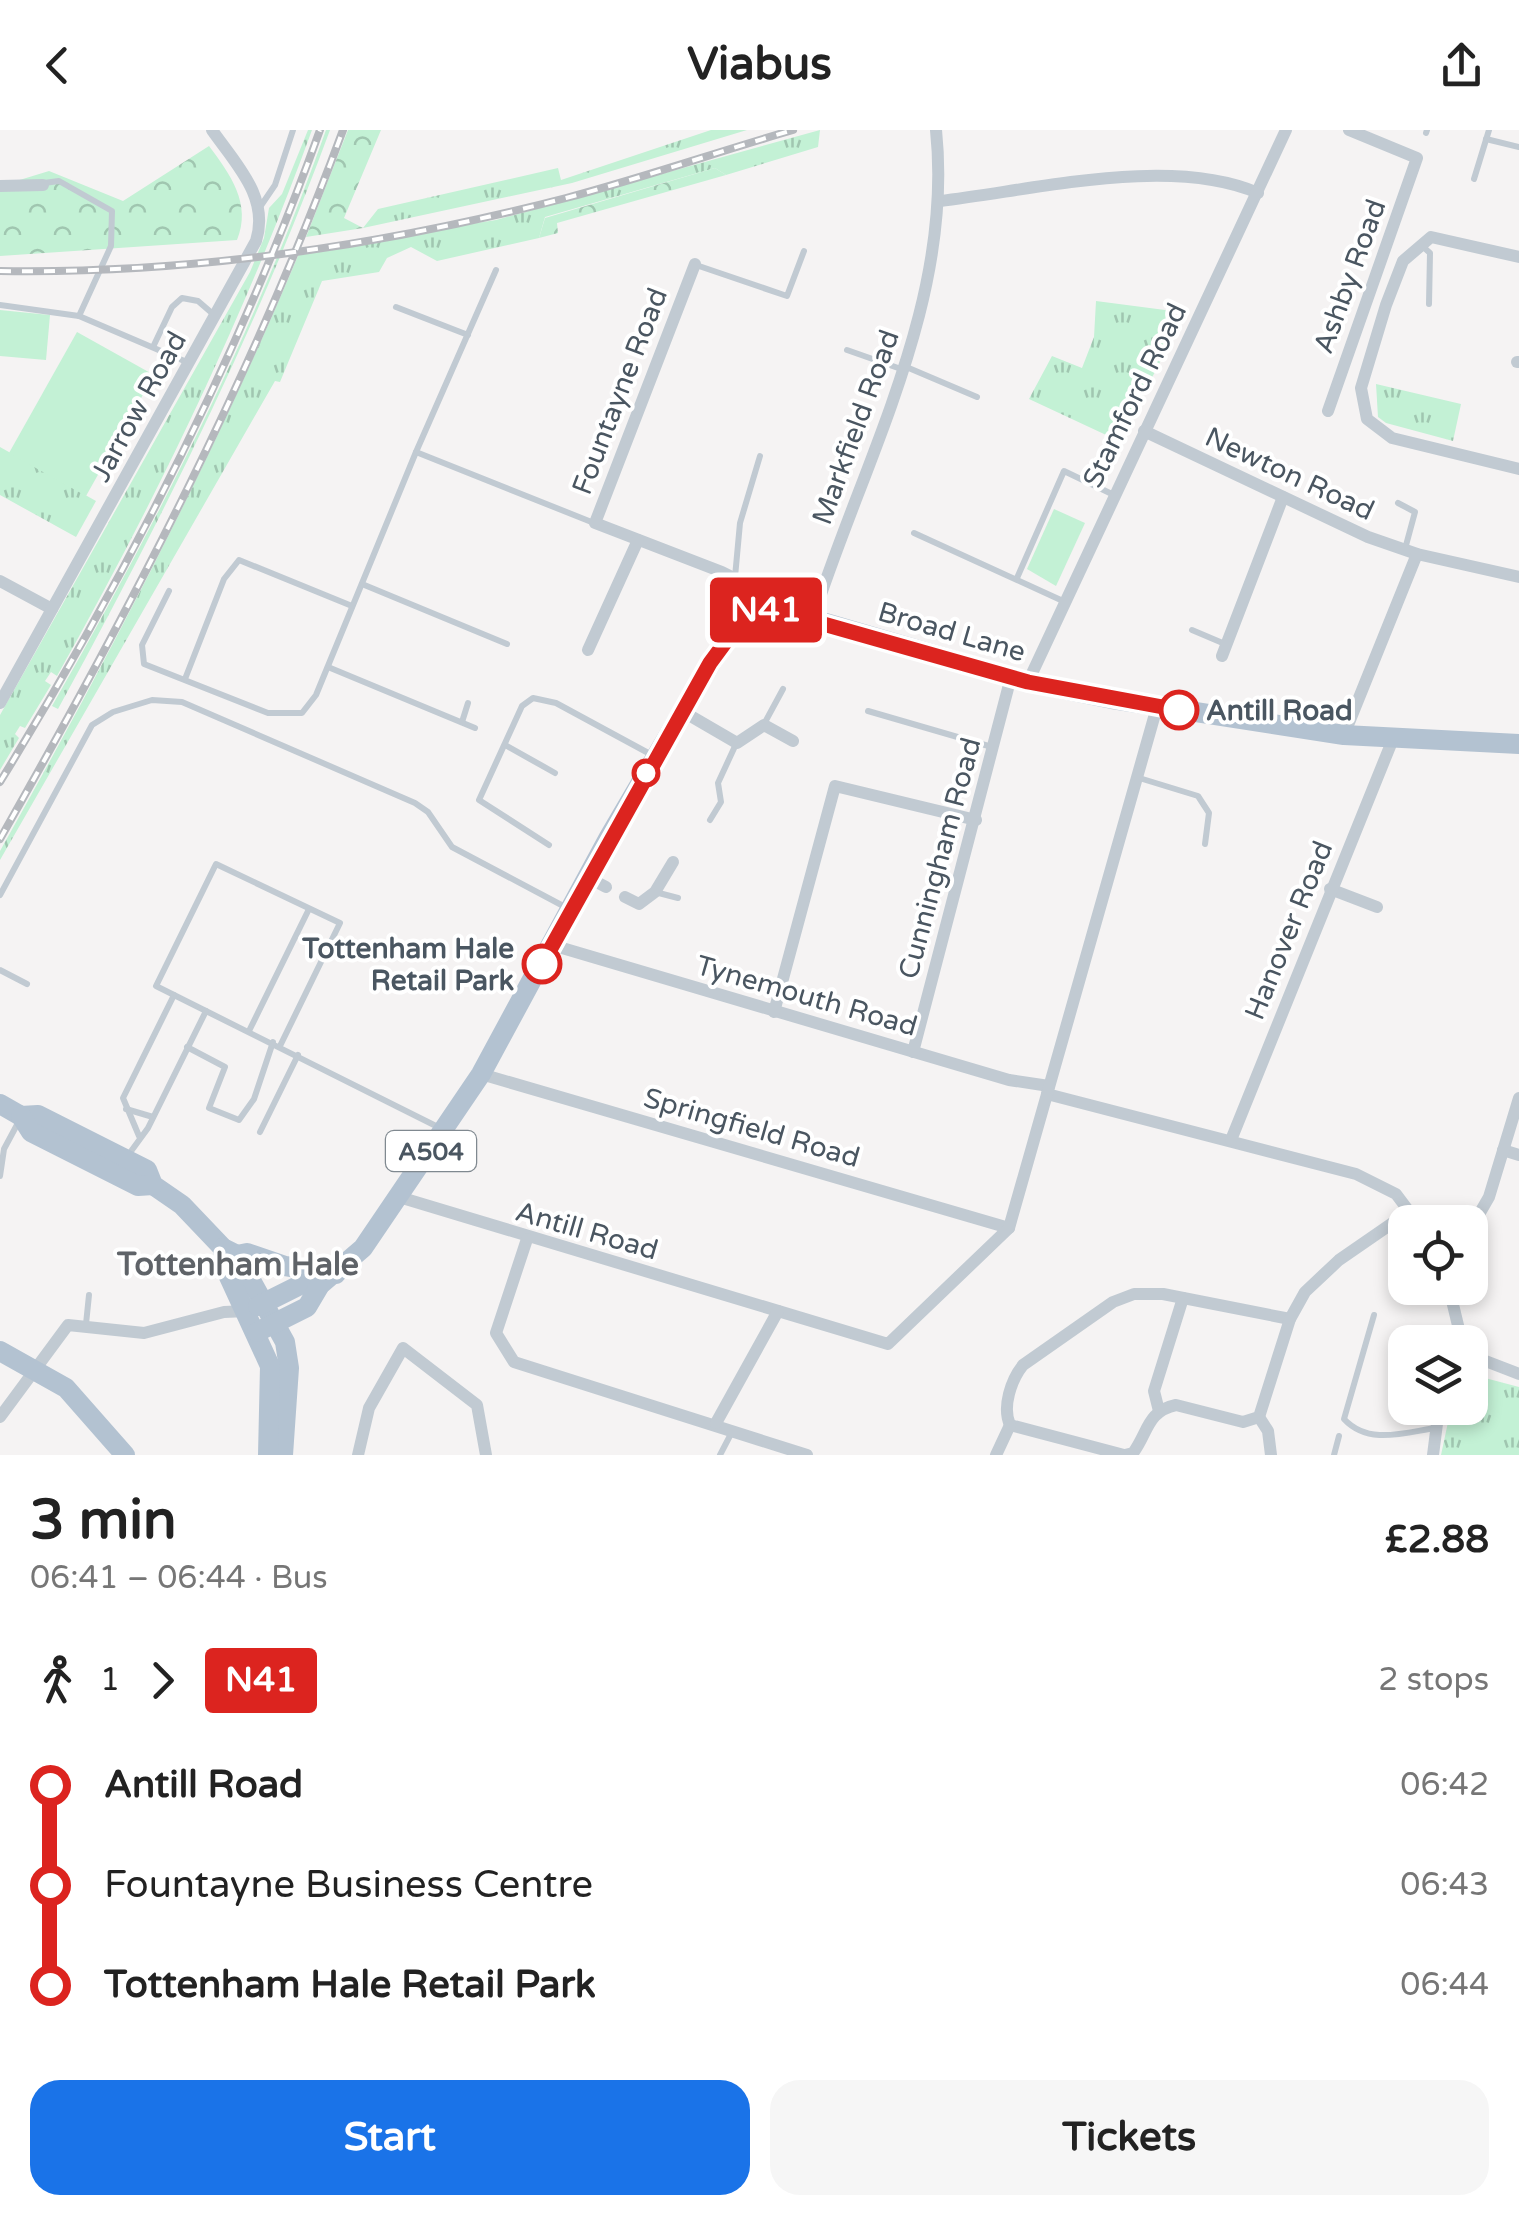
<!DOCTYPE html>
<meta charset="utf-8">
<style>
:root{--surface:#fff;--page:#f6f6f6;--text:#222;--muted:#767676;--accent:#1a73e8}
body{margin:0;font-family:"Varela Round",sans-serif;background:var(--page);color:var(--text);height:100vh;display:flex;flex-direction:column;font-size:38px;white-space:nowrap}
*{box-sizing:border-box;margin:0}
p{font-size:32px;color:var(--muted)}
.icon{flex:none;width:55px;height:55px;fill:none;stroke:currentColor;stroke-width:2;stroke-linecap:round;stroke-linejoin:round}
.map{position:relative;height:1325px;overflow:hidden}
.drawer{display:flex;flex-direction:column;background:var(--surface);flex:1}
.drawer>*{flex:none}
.badge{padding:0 20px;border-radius:8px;font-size:35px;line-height:65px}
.buttons{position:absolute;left:1388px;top:1075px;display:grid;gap:20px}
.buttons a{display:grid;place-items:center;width:100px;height:100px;border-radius:20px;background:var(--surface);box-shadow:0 5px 15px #0003;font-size:50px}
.map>.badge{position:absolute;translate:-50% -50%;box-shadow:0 0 0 5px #fff}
.legs{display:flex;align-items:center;gap:15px;height:110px;padding:0 30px;font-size:32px}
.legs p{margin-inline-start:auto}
.summary{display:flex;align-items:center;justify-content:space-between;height:170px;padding:0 30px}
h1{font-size:55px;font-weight:700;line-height:75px}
.primary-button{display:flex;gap:20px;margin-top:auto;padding:20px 30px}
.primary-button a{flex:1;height:115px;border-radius:30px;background:var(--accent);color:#fff;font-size:40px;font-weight:700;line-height:115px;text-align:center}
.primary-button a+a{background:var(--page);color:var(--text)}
ul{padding:0 30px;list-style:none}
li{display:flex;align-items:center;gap:35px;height:100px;font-size:38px}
li i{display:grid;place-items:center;width:15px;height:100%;margin:0 12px;background:currentColor}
li i::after{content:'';width:25px;height:25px;margin:-12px;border:8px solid;border-radius:50%;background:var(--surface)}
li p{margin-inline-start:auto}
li:first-child i{background:linear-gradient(#0000 50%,currentColor 0)}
li:last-child i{background:linear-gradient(currentColor 50%,#0000 0)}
header{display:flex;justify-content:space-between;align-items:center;height:130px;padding:0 30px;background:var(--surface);font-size:45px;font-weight:700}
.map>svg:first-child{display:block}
</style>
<header><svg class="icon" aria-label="back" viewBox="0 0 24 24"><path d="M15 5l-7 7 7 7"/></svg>Viabus<svg class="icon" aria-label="share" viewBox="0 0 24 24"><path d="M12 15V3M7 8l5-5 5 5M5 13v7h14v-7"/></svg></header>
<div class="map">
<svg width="1519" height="1325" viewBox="0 0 1519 1325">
<defs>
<pattern id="grass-tufts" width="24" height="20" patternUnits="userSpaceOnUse" patternTransform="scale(2.5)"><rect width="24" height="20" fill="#c3f1d5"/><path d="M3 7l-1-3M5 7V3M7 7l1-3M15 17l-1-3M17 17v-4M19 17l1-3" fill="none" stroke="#a0c6b0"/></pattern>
<pattern id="forest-crowns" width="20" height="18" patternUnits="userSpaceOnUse" patternTransform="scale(2.5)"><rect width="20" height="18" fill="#c3f1d5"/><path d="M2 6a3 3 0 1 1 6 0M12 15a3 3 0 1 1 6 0" fill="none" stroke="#a0c6b0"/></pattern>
</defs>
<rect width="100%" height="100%" fill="#f5f3f3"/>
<g fill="url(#grass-tufts)">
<path d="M308,0H312C243,190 156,370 57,546L51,542L45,551L51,555L25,598L20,596L15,604L19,608L0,640V585L250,142L264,108L269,78L282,64Z"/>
<path d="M326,0H330C256,201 161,391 58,579L52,576C158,391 255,201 326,0Z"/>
<polygon points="711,0 747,0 572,53 363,98 378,79 558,38 561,50"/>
<path d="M820,0L818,17L726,45L715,38L545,87L539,108L437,131L411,117L387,128L379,142L322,151L280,252L275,251L0,730V721C110,525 213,328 300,121L496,90Z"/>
<polygon points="1096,171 1165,180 1183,188 1119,311 1029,269 1052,226 1082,238 1094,207"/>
<polygon points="1376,254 1461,274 1453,311 1386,293 1378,287"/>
<polygon points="0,317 96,371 76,407 0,365"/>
<polygon points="1470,1244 1519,1257 1519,1325 1441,1325 1451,1278 1470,1278"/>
</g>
<g fill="url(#forest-crowns)">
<polygon points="348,0 381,0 344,88 363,98 306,107"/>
<path d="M209,16C230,44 252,74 237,110L0,126V56L49,41L123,71Z"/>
<polygon points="715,38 726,45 557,93 558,103 539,108 545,88"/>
</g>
<g fill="#c3f1d5">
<polygon points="0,180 50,185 46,230 0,226"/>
<polygon points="77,202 154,245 86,366 9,323"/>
<polygon points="1054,379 1085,393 1056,456 1027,439"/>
</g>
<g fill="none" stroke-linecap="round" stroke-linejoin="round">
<g stroke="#c1cad2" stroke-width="6">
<polyline points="1426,3 1427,0"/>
<polyline points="1486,9 1519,17"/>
<polyline points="1474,49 1489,0"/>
<polyline points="44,53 59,51 112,81 111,116 79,186"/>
<polyline points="260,77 275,55 293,0"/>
<polyline points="1421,115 1430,123 1429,174"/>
<polyline points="696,135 787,166 804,121"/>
<polyline points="0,175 79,186 189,233"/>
<polyline points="396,177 468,205"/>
<polyline points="153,217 172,177 182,168 198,171 213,184"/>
<polyline points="847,220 901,239"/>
<polyline points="904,236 977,267"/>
<polyline points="416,322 496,140"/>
<polyline points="1398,373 1415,382 1405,419"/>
<polyline points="914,403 1063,471"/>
<polyline points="735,447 740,393 760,326"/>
<polyline points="1017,448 1064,341 1114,365"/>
<polyline points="362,454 507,514"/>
<polyline points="169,461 142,515 144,534 268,583 302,583 316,565 416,322 594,393"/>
<polyline points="1192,500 1225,514"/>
<polyline points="328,537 475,598"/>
<polyline points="185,549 224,449 239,430 352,476"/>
<polyline points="868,581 992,617"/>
<polyline points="462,592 468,573"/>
<polyline points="764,594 783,559"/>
<polyline points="507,616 555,643"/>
<polyline points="1136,647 1198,666 1209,683 1205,714"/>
<polyline points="710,690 721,672 718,653 736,614"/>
<polyline points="549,715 479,670 522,576 533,568 556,573 652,625"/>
<polyline points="655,762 678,768"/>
<polyline points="0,765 92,595 113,582 152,570 182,572 415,673 428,682 452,717 569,779"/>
<polyline points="0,840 27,854"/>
<polyline points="249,901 309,779"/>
<polyline points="280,916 340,793 216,734 156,856 442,999"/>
<polyline points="187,917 225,937 209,978 239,990 254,969 273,912"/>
<polyline points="126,979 153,987"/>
<polyline points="260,1002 298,925"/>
<polyline points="139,1006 123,968 174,865"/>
<polyline points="129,1024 148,998 206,881"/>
<polyline points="0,1046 4,1019 19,991"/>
<path d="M1374,1185L1344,1289C1368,1315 1403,1303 1435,1298"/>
<polyline points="86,1194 89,1165"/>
<polyline points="720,1325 733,1300"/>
<polyline points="1334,1325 1339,1306"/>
</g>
<g stroke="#c1cad2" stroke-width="12">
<polyline points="0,56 43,55"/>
<path d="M940,71C1035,60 1170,25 1258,63"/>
<polyline points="1519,127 1431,107 1403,131 1386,175 1361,258 1367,289 1392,308 1519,339"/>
<polyline points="695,134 595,393 722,442 738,450 764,479"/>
<polyline points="1517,232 1519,232"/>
<polyline points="1328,281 1417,28 1349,0"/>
<polyline points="1144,301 1368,407 1417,424 1519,447"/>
<polyline points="0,451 52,479"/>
<path d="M813,488C864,329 954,171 936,0"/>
<polyline points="588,520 638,410"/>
<polyline points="1222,526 1283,367"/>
<polyline points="1028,552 1286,0"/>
<path d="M0,573L256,111C270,67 235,33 212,0"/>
<polyline points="682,581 737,613 764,595 793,611"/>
<polyline points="1344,605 1417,424"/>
<polyline points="587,747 606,757"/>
<polyline points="1330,759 1377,777"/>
<polyline points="625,767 639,774 655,762 673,732"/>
<polyline points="552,815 1009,950 1049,956"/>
<polyline points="774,882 835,656 976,690"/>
<polyline points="913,922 1011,547"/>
<polyline points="481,944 1009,1098"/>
<polyline points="1047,964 1356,1044 1396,1064 1417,1092"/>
<polyline points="1231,1010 1393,609"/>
<polyline points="1503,1020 1519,1025"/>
<polyline points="399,1067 888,1214 1009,1098 1157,577"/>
<polyline points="1470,1100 1489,1067 1519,968"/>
<polyline points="527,1109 496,1203 514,1232 807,1325"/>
<polyline points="1449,1158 1462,1212"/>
<polyline points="1470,1225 1519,1244"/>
<polyline points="1159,1281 1154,1261 1183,1168"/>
<polyline points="0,1287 68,1195 144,1203 224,1182 247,1181"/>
<polyline points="1259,1287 1268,1301 1271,1325"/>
<polyline points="716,1293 778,1181"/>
<path d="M1010,1295C1002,1277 1011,1250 1023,1235L1113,1172L1134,1164H1163L1290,1189"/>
<polyline points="1010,1295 1124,1325"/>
<polyline points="358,1325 369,1278 403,1218 477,1275 486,1325"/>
<polyline points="996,1325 1010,1295"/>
<path d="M1125,1325L1133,1323C1148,1303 1147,1281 1176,1275L1243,1292L1259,1287L1290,1189L1305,1162L1339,1130L1410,1081"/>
<polyline points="1433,1325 1439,1278"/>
</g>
<g stroke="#b3c2d1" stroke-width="20">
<polyline points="0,974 21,986 38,985 147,1040 153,1055 182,1075 223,1118 237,1125 285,1212 289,1238 283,1325"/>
<polyline points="21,986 31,1002 138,1056 153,1055"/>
<polyline points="223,1118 225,1138 270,1236 268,1325"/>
<polyline points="237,1125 247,1123 285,1136 336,1144"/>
<polyline points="258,1176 302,1154 320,1155"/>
<polyline points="257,1202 307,1177 320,1155 363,1118 481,944 609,707 711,533 741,491 764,479 785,481 1028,552 1112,569 1344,605 1519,614"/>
<polyline points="0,1221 66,1258 125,1325"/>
</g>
<g stroke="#b5b8bd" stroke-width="8">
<g id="rail">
<path d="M0,141C189,144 384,115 566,68C642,48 717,22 793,0"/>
<path d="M0,652C127,445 238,228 320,0"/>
<path d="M0,709C130,480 252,247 343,0"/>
</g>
</g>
<use href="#rail" stroke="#fff" stroke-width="4" stroke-dasharray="11" stroke-linecap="butt"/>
</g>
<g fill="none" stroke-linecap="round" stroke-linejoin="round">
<g stroke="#fff" stroke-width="22">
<polyline id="line-1" points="542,834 710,533 741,491 774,480 1028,552 1179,580"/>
</g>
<use href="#line-1" stroke="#dc241f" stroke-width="15"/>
</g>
<g fill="#fff" stroke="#dc241f" stroke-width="5">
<circle cx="1179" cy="580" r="18"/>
<circle cx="646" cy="643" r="12"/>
<circle cx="542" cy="834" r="18"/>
</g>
<g text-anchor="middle" stroke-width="8" stroke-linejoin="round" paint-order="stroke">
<rect fill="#fff" stroke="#808990" stroke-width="2.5" x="386" y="1001" width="90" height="40" rx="8"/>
<g font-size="25" font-weight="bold" fill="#4a5661">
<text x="431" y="1030">A504</text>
</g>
<g font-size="28" fill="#4a5661" stroke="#fff">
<text transform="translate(1349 146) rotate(-70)" y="10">Ashby Road</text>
<text transform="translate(619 261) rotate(-69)" y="10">Fountayne Road</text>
<text transform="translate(1134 265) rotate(-64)" y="10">Stamford Road</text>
<text transform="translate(138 276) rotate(-61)" y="10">Jarrow Road</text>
<text transform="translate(855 297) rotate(-70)" y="10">Markfield Road</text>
<text transform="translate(1290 343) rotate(25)" y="10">Newton Road</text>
<text transform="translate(952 501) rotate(16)" y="10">Broad Lane</text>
<text transform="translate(939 728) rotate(-75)" y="10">Cunningham Road</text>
<text transform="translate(1288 800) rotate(-68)" y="10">Hanover Road</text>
<text transform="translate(807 865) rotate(16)" y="10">Tynemouth Road</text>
<text transform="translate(752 997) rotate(16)" y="10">Springfield Road</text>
<text transform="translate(587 1100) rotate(16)" y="10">Antill Road</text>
</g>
<g font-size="28" font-weight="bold" fill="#4a5661" stroke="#fff" text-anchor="start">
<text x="1206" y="590">Antill Road</text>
<text x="514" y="828" text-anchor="end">Tottenham Hale<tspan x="514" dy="32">Retail Park</tspan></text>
</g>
<g font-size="32" font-weight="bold" fill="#5f6368" stroke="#fff">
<text x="238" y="1145">Tottenham Hale</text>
</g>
</g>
</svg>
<div class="buttons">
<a><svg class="icon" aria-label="locate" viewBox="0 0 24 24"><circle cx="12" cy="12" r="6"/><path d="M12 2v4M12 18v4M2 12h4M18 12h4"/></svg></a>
<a><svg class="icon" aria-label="layers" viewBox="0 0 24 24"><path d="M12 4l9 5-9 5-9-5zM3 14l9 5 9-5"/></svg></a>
</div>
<b class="badge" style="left:766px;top:480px;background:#dc241f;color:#fff">N41</b>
</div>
<section class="drawer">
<div class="summary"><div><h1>3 min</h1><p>06:41 – 06:44 · Bus</p></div><b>£2.88</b></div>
<div class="legs"><svg class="icon" aria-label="walk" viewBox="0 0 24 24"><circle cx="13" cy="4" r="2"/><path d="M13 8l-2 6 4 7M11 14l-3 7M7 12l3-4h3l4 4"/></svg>1<svg class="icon" aria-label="forward" viewBox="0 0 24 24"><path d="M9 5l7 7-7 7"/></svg><b class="badge" style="background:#dc241f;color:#fff">N41</b><p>2 stops</p></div>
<ul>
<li><i style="color:#dc241f"></i><b>Antill Road</b><p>06:42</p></li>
<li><i style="color:#dc241f"></i><span>Fountayne Business Centre</span><p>06:43</p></li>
<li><i style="color:#dc241f"></i><b>Tottenham Hale Retail Park</b><p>06:44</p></li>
</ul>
<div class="primary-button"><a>Start</a><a>Tickets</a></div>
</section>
